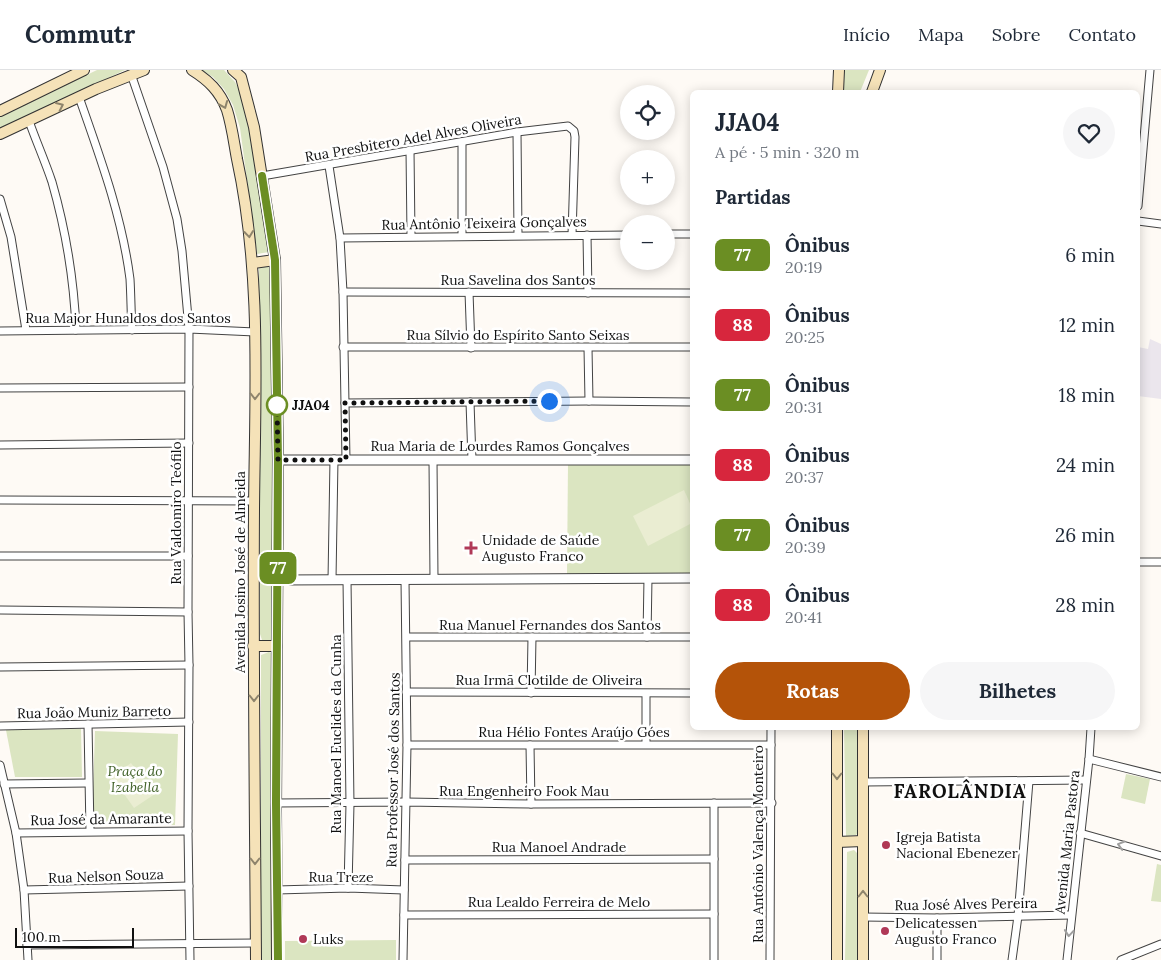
<!DOCTYPE html>
<html lang="pt">
<meta charset="utf-8">
<style>
:root{--surface:#fff;--page:#f6f6f7;--text:#1f2937;--muted:#747a83;--line:#e0e1e3;--accent:#b45309}
body{margin:0;font-family:Lora,serif;background:var(--page);color:var(--text);height:100vh;display:flex;flex-direction:column;font-size:19px;white-space:nowrap}
*{box-sizing:border-box;margin:0}
p{font-size:16px;color:var(--muted)}
.icon{flex:none;width:28px;height:28px;fill:none;stroke:currentColor;stroke-width:2;stroke-linecap:round;stroke-linejoin:round}
.map{position:relative;flex:1;overflow:hidden}
.panel{position:absolute;left:690px;top:20px;width:450px;height:640px;display:flex;flex-direction:column;background:var(--surface);border-radius:8px;box-shadow:0 2px 12px #0003}
.panel>*{flex:none}
.badge{padding:0 10px;border-radius:8px;font-size:18px;line-height:32px}
.controls{position:absolute;left:620px;top:15px;display:grid;gap:10px}
.controls a{display:grid;place-items:center;width:55px;height:55px;border-radius:50%;background:var(--surface);box-shadow:0 2px 12px #0003;font-size:25px}
.scale{position:absolute;left:15px;bottom:12px;width:119px;box-sizing:border-box;padding-left:5px;border:2px solid #101010;border-top:0;font-size:14px;line-height:18px;white-space:nowrap;color:#101010;-webkit-text-stroke:4px #fff;paint-order:stroke}
.you{position:absolute;width:25px;height:25px;margin:-12px;border:4px solid #fff;border-radius:50%;background:#1a73e8;box-shadow:0 0 0 8px #1a73e833}
.map>.badge{position:absolute;translate:-50% -50%;box-shadow:0 0 0 2px #fff}
h2{padding:0 25px;font-size:19px;line-height:45px}
.round{display:grid;place-items:center;flex:none;width:52px;height:52px;border-radius:26px;background:var(--page)}
.overview{display:flex;align-items:center;justify-content:space-between;height:85px;padding:0 25px}
h1{font-size:24px;font-weight:700;line-height:38px}
.button{display:flex;gap:10px;margin-top:auto;padding:10px 25px}
.button a{flex:1;height:58px;border-radius:30px;background:var(--accent);color:#fff;font-size:20px;font-weight:700;line-height:58px;text-align:center}
.button a+a{background:var(--page);color:var(--text)}
ul{padding:0;list-style:none}
li{display:flex;align-items:center;gap:15px;height:70px;padding:0 25px}
li div{flex:1}
li b{display:block;font-size:19px}
li em{font-style:normal}
li .badge{min-width:55px;font-weight:700;text-align:center}
header{display:flex;align-items:center;gap:30px;box-sizing:border-box;height:70px;padding:0 25px;background:var(--surface);border-bottom:1px solid var(--line)}
header strong{font-size:24px}
nav{display:flex;gap:28px;margin-inline-start:auto;font-size:18px}
.map>svg:first-child{display:block}
</style>
<header>
<strong>Commutr</strong>
<nav><a>Início</a><a>Mapa</a><a>Sobre</a><a>Contato</a></nav>
</header>
<div class="map">
<svg width="1161" height="890" viewBox="0 0 1161 890">
<rect width="100%" height="100%" fill="#fefaf5"/>
<polygon fill="#ebe6ed" points="1150,269 1161,274 1161,329 1138,326 1138,277 1148,279"/>
<g fill="#dbe5c1">
<polygon points="97,0 125,0 0,59 0,47"/>
<polygon points="201,0 224,0 235,12 245,31 269,182 257,184 240,58 233,35 224,19 213,7"/>
<polygon points="841,0 869,0 860,22 840,22"/>
<polygon points="263,194 272,199 274,256 273,571 262,570 260,564 259,198"/>
<polygon points="568,393 692,395 692,503 567,504"/>
<polygon points="269,582 275,586 274,890 261,890 261,585"/>
<polygon points="844,658 857,658 858,763 856,765 846,766"/>
<polygon points="81,659 82,707 15,707 6,660"/>
<polygon points="95,661 178,664 175,755 92,755"/>
<polygon points="1126,704 1150,709 1145,734 1121,728"/>
<polygon points="854,780 858,784 858,890 845,890 847,782"/>
<polygon points="1157,794 1161,795 1161,832 1151,831"/>
<polygon points="396,870 396,890 285,890 285,871"/>
</g>
<g fill="#eaedd2">
<polygon points="684,420 692,438 692,453 648,476 633,446"/>
<polygon points="131,693 155,724 134,738 112,707"/>
</g>
<g fill="none" stroke-linecap="round" stroke-linejoin="round">
<g stroke="#434343" stroke-width="9">
<g id="minor">
<polyline points="131,4 163,97 177,149 182,181 189,259 188,542 189,595 188,761 190,890"/>
<path d="M79,27C100,87 122,146 130,209C131,226 131,243 132,260"/>
<path d="M29,51C36,71 45,91 52,112C66,161 74,210 76,260"/>
<polyline points="517,62 518,165"/>
<polyline points="462,72 462,166"/>
<polyline points="410,80 411,166"/>
<polyline points="329,96 340,168 343,222 346,390"/>
<polyline points="262,106 517,62 568,56 574,61 575,67 572,165"/>
<polyline points="0,129 11,167 26,260"/>
<polyline points="1138,136 1150,0"/>
<polyline points="1138,151 1161,154"/>
<polyline points="666,164 692,164"/>
<polyline points="587,165 588,223"/>
<polyline points="340,168 629,165"/>
<polyline points="343,222 692,223"/>
<polyline points="469,222 471,278"/>
<polyline points="0,261 189,259 255,262"/>
<polyline points="343,277 692,277"/>
<polyline points="588,278 589,331"/>
<polyline points="0,318 189,317"/>
<polyline points="470,332 472,390"/>
<polyline points="345,333 589,331 692,332"/>
<polyline points="0,375 189,373"/>
<polyline points="433,390 434,509"/>
<polyline points="0,430 254,431"/>
<polyline points="0,486 188,486"/>
<polyline points="1138,492 1161,492"/>
<polyline points="332,510 334,389"/>
<polyline points="347,510 350,734 348,818"/>
<polyline points="0,540 188,542"/>
<polyline points="407,567 692,567"/>
<polyline points="647,567 648,508"/>
<polyline points="0,597 189,595"/>
<polyline points="406,622 692,623"/>
<polyline points="531,623 532,567"/>
<polyline points="646,624 646,674"/>
<polyline points="88,654 90,761"/>
<polyline points="0,656 189,652"/>
<polyline points="407,675 771,675"/>
<polyline points="530,675 531,734"/>
<polyline points="1089,689 1161,707"/>
<polyline points="0,695 16,763 24,820 28,890"/>
<polyline points="864,712 1086,710"/>
<polyline points="4,714 88,713"/>
<polyline points="276,733 406,732 531,734 772,733"/>
<polyline points="714,733 714,890"/>
<polyline points="16,763 188,761"/>
<polyline points="1080,763 1161,786"/>
<polyline points="405,790 714,789"/>
<polyline points="24,820 189,816"/>
<polyline points="277,820 348,818 404,820"/>
<polyline points="404,845 714,844"/>
<polyline points="863,847 937,848 1071,845"/>
<polyline points="937,848 937,890"/>
<polyline points="27,875 256,873"/>
<polyline points="403,890 407,675 405,510"/>
<polyline points="770,890 771,658"/>
<polyline points="1012,890 1018,846 1029,711"/>
<polyline points="1067,890 1089,689 1091,658"/>
<polyline points="1121,890 1161,874"/>
</g>
</g>
<g stroke="#434343" stroke-width="11">
<g id="tertiary">
<polyline points="278,390 692,390"/>
<polyline points="278,510 692,508"/>
</g>
</g>
<g stroke="#323232" stroke-width="12">
<g id="secondary">
<path d="M192,0C208,10 220,21 227,40C232,56 234,73 237,89C262,204 255,322 254,439C253,589 255,740 256,890"/>
<polyline points="233,0 241,7 254,57 275,190 278,390 276,741 277,890"/>
<polyline points="838,22 839,0"/>
<polyline points="872,22 880,0"/>
<polyline points="0,41 84,0"/>
<polyline points="0,64 96,19 144,0"/>
<polyline points="253,193 275,190"/>
<polyline points="253,576 277,576"/>
<polyline points="837,772 863,771"/>
<polyline points="837,890 837,658"/>
<polyline points="863,890 863,658"/>
</g>
</g>
<use href="#minor" stroke="#fff" stroke-width="7"/>
<use href="#tertiary" stroke="#fff" stroke-width="9"/>
<use href="#secondary" stroke="#f5e2b8" stroke-width="10"/>
</g>
<defs><path id="oneway-chevron" d="M-2-3.5L2.5 0L-2 3.5" fill="none" stroke-width="1.6" stroke-linecap="round" stroke-linejoin="round" transform="scale(1.25)"/></defs>
<g stroke="#8e846c">
<use href="#oneway-chevron" transform="translate(224 35) rotate(68)"/>
<use href="#oneway-chevron" transform="translate(60 36) rotate(-25)"/>
<use href="#oneway-chevron" transform="translate(249 164) rotate(83)"/>
<use href="#oneway-chevron" transform="translate(255 326) rotate(90)"/>
<use href="#oneway-chevron" transform="translate(254 628) rotate(90)"/>
<use href="#oneway-chevron" transform="translate(837 706) rotate(90)"/>
<use href="#oneway-chevron" transform="translate(255 791) rotate(90)"/>
<use href="#oneway-chevron" transform="translate(863 824) rotate(-90)"/>
</g>
<g stroke="#9f9f9f">
<use href="#oneway-chevron" transform="translate(1121 775) rotate(-164)"/>
<use href="#oneway-chevron" transform="translate(1069 863) rotate(95)"/>
</g>
<g fill="none" stroke-linecap="round" stroke-linejoin="round">
<g stroke="#fff" stroke-width="11">
<polyline id="line" points="262,106 275,190 278,390 276,733 278,890"/>
</g>
<use href="#line" stroke="#6b8e23" stroke-width="8"/>
<polyline stroke="#101010" stroke-width="5" stroke-dasharray="0 9" points="277,335 278,390 346,390 345,333 549,331"/>
</g>
<circle fill="#fff" stroke="#6b8e23" stroke-width="2.5" cx="277" cy="335" r="10"/>
<g fill="#b03957" stroke="#fff" stroke-width="2">
<path d="M468.5 470.5h5v5h5v5h-5v5h-5v-5h-5v-5h5z"/>
<circle cx="886" cy="775" r="5"/>
<circle cx="885" cy="861" r="5"/>
<circle cx="303" cy="869" r="5"/>
</g>
<g text-anchor="middle" stroke-width="5" stroke-linejoin="round" paint-order="stroke">
<g font-size="14" fill="#101010" stroke="#fff">
<text transform="translate(413 68) rotate(-10)" y="5">Rua Presbitero Adel Alves Oliveira</text>
<text transform="translate(484 153) rotate(-1)" y="5">Rua Antônio Teixeira Gonçalves</text>
<text x="518" y="215">Rua Savelina dos Santos</text>
<text x="128" y="253">Rua Major Hunaldos dos Santos</text>
<text x="518" y="270">Rua Sílvio do Espírito Santo Seixas</text>
<text x="500" y="381">Rua Maria de Lourdes Ramos Gonçalves</text>
<text transform="translate(176 443) rotate(-90)" y="5">Rua Valdomiro Teófilo</text>
<text transform="translate(240 502) rotate(-90)" y="5">Avenida Josino José de Almeida</text>
<text x="550" y="560">Rua Manuel Fernandes dos Santos</text>
<text x="549" y="615">Rua Irmã Clotilde de Oliveira</text>
<text transform="translate(94 642) rotate(-1)" y="5">Rua João Muniz Barreto</text>
<text x="574" y="667">Rua Hélio Fontes Araújo Góes</text>
<text transform="translate(336 664) rotate(-90)" y="5">Rua Manoel Euclides da Cunha</text>
<text transform="translate(393 700) rotate(-89)" y="5">Rua Professor José dos Santos</text>
<text x="524" y="726">Rua Engenheiro Fook Mau</text>
<text transform="translate(101 749) rotate(-1)" y="5">Rua José da Amarante</text>
<text transform="translate(1067 772) rotate(-84)" y="5">Avenida Maria Pastora</text>
<text transform="translate(758 774) rotate(-90)" y="5">Rua Antônio Valença Monteiro</text>
<text x="559" y="782">Rua Manoel Andrade</text>
<text transform="translate(106 806) rotate(-2)" y="5">Rua Nelson Souza</text>
<text x="341" y="812">Rua Treze</text>
<text x="559" y="837">Rua Lealdo Ferreira de Melo</text>
<text transform="translate(966 834) rotate(-1)" y="5">Rua José Alves Pereira</text>
</g>
<g font-size="14" font-weight="bold" fill="#101010" stroke="#fff" text-anchor="start">
<text x="292" y="340">JJA04</text>
</g>
<g font-size="14" fill="#101010" stroke="#fff" text-anchor="start">
<text x="482" y="475">Unidade de Saúde<tspan x="482" dy="16">Augusto Franco</tspan></text>
<text x="896" y="772">Igreja Batista<tspan x="896" dy="16">Nacional Ebenezer</tspan></text>
<text x="895" y="858">Delicatessen<tspan x="895" dy="16">Augusto Franco</tspan></text>
<text x="313" y="874">Luks</text>
</g>
<g font-size="14" font-style="italic" fill="#406128" stroke="#fff">
<text x="135" y="706">Praça do<tspan x="135" dy="16">Izabella</tspan></text>
</g>
<g font-size="19" font-weight="bold" letter-spacing="1" fill="#101010" stroke="#fff">
<text x="960" y="728">FAROLÂNDIA</text>
</g>
</g>
</svg>
<div class="controls">
<a><svg class="icon" aria-label="locate" viewBox="0 0 24 24"><circle cx="12" cy="12" r="6"/><path d="M12 2v4M12 18v4M2 12h4M18 12h4"/></svg></a>
<a>+</a>
<a>−</a>
</div>
<div class="scale">100 m</div>
<div class="you" style="left:549px;top:331px"></div>
<b class="badge" style="left:278px;top:498px;background:#6b8e23;color:#fff">77</b>
<section class="panel">
<div class="overview"><div><h1>JJA04</h1><p>A pé · 5 min · 320 m</p></div><a class="round"><svg class="icon" aria-label="heart" viewBox="0 0 24 24"><path d="M12 20l-8-8c-3-5 5-10 8-4 3-6 11-1 8 4z"/></svg></a></div>
<h2>Partidas</h2>
<ul>
<li><span class="badge" style="background:#6b8e23;color:#fff">77</span><div><b>Ônibus</b><p>20:19</p></div><em>6 min</em></li>
<li><span class="badge" style="background:#d7263d;color:#fff">88</span><div><b>Ônibus</b><p>20:25</p></div><em>12 min</em></li>
<li><span class="badge" style="background:#6b8e23;color:#fff">77</span><div><b>Ônibus</b><p>20:31</p></div><em>18 min</em></li>
<li><span class="badge" style="background:#d7263d;color:#fff">88</span><div><b>Ônibus</b><p>20:37</p></div><em>24 min</em></li>
<li><span class="badge" style="background:#6b8e23;color:#fff">77</span><div><b>Ônibus</b><p>20:39</p></div><em>26 min</em></li>
<li><span class="badge" style="background:#d7263d;color:#fff">88</span><div><b>Ônibus</b><p>20:41</p></div><em>28 min</em></li>
</ul>
<div class="button"><a>Rotas</a><a>Bilhetes</a></div>
</section>
</div>
